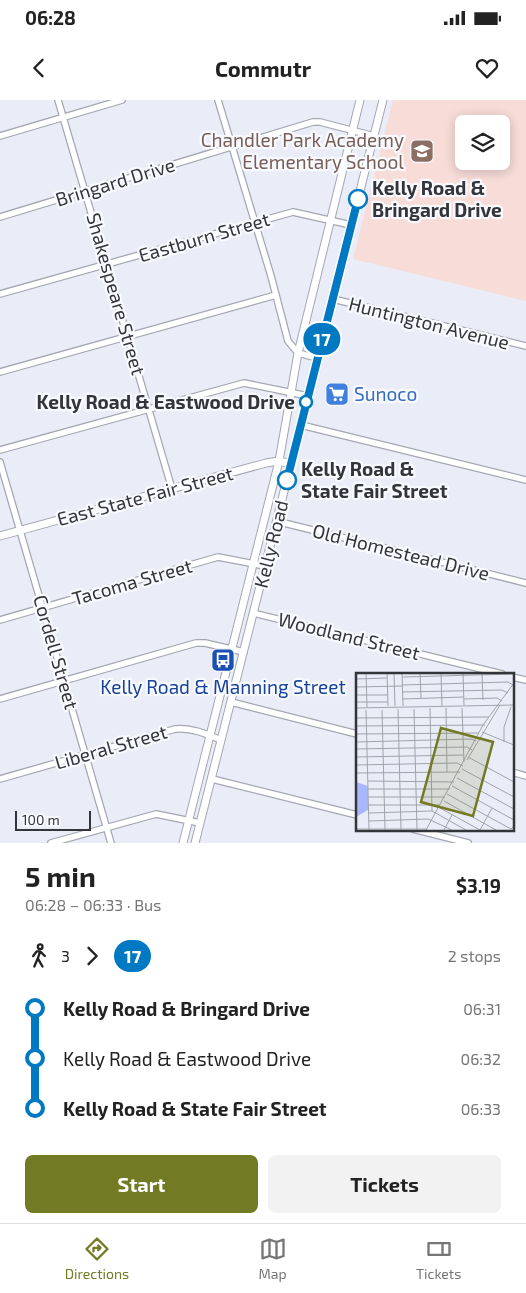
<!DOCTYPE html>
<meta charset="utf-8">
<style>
:root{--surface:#fff;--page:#f2f2f2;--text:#222;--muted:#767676;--line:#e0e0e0;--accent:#737a24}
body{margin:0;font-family:"Exo 2",sans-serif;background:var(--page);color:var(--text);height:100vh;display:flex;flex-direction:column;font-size:19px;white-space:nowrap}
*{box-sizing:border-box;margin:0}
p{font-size:16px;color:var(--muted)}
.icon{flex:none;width:28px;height:28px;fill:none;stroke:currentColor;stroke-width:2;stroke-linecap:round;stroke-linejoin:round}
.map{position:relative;height:743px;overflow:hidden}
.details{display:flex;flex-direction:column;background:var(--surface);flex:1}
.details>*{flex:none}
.badge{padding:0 10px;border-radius:16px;font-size:18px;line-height:32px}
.fabs{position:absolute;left:455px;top:15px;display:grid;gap:10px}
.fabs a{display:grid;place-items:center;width:55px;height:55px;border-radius:8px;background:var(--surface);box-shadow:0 2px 12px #0003;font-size:25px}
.scale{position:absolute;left:15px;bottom:12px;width:76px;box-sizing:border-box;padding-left:5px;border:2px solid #34353a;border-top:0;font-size:14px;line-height:18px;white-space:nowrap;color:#34353a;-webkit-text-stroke:4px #f9faff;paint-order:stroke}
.map>.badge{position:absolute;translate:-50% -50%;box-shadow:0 0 0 2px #fff}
.legs{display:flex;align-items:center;gap:8px;height:55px;padding:0 25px;font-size:16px}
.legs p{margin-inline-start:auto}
.overview{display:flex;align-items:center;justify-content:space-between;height:85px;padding:0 25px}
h1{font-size:28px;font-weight:700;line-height:38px}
.button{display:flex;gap:10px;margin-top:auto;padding:10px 25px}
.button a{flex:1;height:58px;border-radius:8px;background:var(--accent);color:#fff;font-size:20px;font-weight:700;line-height:58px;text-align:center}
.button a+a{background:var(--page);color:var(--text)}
ul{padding:0 25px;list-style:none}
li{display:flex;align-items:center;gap:18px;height:50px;font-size:19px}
li i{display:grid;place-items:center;width:8px;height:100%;margin:0 6px;background:currentColor}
li i::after{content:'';width:12px;height:12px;margin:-6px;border:4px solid;border-radius:50%;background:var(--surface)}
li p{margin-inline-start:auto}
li:first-child i{background:linear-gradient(#0000 50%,currentColor 0)}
li:last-child i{background:linear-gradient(currentColor 50%,#0000 0)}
.status{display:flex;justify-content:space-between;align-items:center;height:35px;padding:0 25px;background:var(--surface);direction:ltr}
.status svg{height:14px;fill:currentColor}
header{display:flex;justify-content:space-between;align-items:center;height:65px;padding:0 25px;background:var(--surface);font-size:22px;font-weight:700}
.tab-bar{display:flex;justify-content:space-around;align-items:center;height:70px;border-top:1px solid var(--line);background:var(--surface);font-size:14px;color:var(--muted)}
.tab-bar a{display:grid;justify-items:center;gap:2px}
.tab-bar .selected{color:var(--accent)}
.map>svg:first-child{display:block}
</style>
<div class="status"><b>06:28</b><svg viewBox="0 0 49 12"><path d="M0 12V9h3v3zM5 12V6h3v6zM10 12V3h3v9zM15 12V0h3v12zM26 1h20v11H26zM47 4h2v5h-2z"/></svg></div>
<header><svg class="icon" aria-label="back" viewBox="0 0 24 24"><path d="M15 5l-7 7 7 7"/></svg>Commutr<svg class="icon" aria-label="heart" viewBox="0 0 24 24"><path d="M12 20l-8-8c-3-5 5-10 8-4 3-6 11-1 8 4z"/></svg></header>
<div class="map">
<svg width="526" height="743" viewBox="0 0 526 743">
<rect width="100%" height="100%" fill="#eaedf7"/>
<path fill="#f7dcd8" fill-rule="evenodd" d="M393,0H526V201L353,159ZM464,24H501V61H464Z"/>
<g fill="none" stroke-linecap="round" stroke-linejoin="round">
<g stroke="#a4a7b1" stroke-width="8">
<g id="minor">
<polyline points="58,0 172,389"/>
<polyline points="218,0 271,176 288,241 298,253 317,258"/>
<polyline points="0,36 122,0"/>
<polyline points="0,117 313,22 320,22 374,36"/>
<polyline points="0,194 293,112 351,125"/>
<polyline points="333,199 526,246"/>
<polyline points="0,272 276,195"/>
<polyline points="301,325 526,380"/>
<polyline points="0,350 244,283 308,296"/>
<polyline points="0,362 111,743"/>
<polyline points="276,421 526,483"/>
<polyline points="253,513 502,574"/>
<polyline points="0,520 218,457 265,466"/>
<polyline points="512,577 526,580"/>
<polyline points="0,599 196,543 205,543 244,552"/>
<polyline points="231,602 357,634"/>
<polyline points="512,672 526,676"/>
<path d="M0,679L175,629C190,627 207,634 221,640"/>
<polyline points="212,679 357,715"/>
<polyline points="413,729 468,743"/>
<polyline points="51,743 156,714 200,723"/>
</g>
</g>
<g stroke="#a4a7b1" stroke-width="9">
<g id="tertiary">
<polyline points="0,436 266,363 279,361 291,364"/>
<polyline points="183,743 279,361 298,253 360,0"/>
<polyline points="195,743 383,0"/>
</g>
</g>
<use href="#minor" stroke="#fff" stroke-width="5.5"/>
<use href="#tertiary" stroke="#fff" stroke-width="7"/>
</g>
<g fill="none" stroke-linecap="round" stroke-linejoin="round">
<g stroke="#fff" stroke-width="11">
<polyline id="line-1" points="287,380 358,99"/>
</g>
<use href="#line-1" stroke="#0079c2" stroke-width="8"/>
</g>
<defs>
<g id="school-square" transform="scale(1.25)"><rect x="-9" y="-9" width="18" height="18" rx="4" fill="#8d6e63" stroke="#f9faff"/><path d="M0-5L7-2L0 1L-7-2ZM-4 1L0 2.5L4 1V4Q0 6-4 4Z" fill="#fff"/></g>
<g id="supermarket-square" transform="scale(1.25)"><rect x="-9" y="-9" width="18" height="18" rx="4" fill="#3f7fe0" stroke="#f9faff"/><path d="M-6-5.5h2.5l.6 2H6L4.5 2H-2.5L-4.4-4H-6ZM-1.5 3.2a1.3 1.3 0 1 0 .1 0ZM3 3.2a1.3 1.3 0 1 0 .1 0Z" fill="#fff"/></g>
<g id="bus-square" transform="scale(1.25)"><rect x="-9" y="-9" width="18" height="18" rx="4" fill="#1a4fb4" stroke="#f9faff"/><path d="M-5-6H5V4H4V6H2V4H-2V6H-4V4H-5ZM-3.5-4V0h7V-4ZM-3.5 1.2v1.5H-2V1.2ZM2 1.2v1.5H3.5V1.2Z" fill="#fff"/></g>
</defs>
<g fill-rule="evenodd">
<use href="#school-square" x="422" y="51"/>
<use href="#supermarket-square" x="337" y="294"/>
<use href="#bus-square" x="223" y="560"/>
</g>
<g fill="#fff" stroke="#0079c2" stroke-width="2.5">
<circle cx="358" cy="99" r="9"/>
<circle cx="306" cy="302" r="6"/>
<circle cx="287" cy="380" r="9"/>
</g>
<g text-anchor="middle" stroke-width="4.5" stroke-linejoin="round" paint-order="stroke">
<g font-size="19" fill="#785e54" stroke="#f9faff" text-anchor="end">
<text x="404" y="47">Chandler Park Academy<tspan x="404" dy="22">Elementary School</tspan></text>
</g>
<g font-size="19" fill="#34353a" stroke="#f9faff">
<text transform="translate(115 82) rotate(-17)" y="7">Bringard Drive</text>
<text transform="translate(204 137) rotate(-16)" y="7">Eastburn Street</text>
<text transform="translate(116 194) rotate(74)" y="7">Shakespeare Street</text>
<text transform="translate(429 223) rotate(14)" y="7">Huntington Avenue</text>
<text transform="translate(145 396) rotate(-15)" y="7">East State Fair Street</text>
<text transform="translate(271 444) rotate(-76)" y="7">Kelly Road</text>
<text transform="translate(401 452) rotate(14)" y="7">Old Homestead Drive</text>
<text transform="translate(132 482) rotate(-16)" y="7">Tacoma Street</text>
<text transform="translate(349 536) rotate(14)" y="7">Woodland Street</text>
<text transform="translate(56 552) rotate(74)" y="7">Cordell Street</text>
<text transform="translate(111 647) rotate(-16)" y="7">Liberal Street</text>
</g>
<g font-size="19" font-weight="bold" fill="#34353a" stroke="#f9faff" text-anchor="start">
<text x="372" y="95">Kelly Road &amp;<tspan x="372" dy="22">Bringard Drive</tspan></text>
<text x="295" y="309" text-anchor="end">Kelly Road &amp; Eastwood Drive</text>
<text x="301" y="376">Kelly Road &amp;<tspan x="301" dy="22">State Fair Street</tspan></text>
</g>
<g font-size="19" fill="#366cbe" stroke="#f9faff" text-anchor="start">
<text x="354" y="301">Sunoco</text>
</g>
<g font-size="19" fill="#164399" stroke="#f9faff">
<text x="223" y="594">Kelly Road &amp; Manning Street</text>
</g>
</g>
<g transform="translate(356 573)">
<rect width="158" height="158" fill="#eaedf7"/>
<path d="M0,109L12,113V137L0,144Z" fill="#a9b8fe"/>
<path fill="none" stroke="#a1a3ab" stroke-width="1" d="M10,0L11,34M31,0L32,33M38,0L39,33M46,0L47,33M64,0L65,25M85,0L86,33M107,0L108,32M126,1L127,27M46,4L158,1M0,6L31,5M46,12L152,9L157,12M0,14L46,13M46,19L146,17L152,20M0,22H32M46,26L108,24M108,26L141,25L146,28M0,29H32M0,35L158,32M74,35L76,138M90,35L91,99M106,35L108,89M42,36L45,157M58,36L61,157M10,37L13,157M26,37L29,157M0,45L133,44M0,53L129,52M126,59L158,72M0,61L123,60M0,69L115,66L120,68M148,69V54L155,34M0,76L111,74L116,77M0,84L107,82M112,84L158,109M111,87L144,32M0,92L101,90L107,93M106,96L158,124M0,100L104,99M101,105L158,136M12,108L98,109M96,113L158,147M12,116H94M91,121L155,156L158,153M12,124H89M88,128L140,157M13,132H84M84,135L124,157M13,140L76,138L110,157M13,148L72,146L96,157M0,156H71M70,157L127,52L158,10M88,157L96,142M124,157L136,135"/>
<path fill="#737a24" fill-opacity="0.15" stroke="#737a24" stroke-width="2.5" d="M85,55L137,69L117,143L65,129Z"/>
<rect width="158" height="158" fill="none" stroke="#34353a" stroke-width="2.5"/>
</g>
</svg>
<div class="fabs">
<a><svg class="icon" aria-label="layers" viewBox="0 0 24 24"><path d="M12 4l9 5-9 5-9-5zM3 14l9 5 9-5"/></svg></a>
</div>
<div class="scale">100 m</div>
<b class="badge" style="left:322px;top:239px;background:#0079c2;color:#fff">17</b>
</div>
<section class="details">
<div class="overview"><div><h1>5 min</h1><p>06:28 – 06:33 · Bus</p></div><b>$3.19</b></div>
<div class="legs"><svg class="icon" aria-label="walk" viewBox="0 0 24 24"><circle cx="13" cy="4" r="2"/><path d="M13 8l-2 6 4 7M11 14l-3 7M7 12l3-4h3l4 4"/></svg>3<svg class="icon" aria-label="forward" viewBox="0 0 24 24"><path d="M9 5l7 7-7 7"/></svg><b class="badge" style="background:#0079c2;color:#fff">17</b><p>2 stops</p></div>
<ul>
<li><i style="color:#0079c2"></i><b>Kelly Road &amp; Bringard Drive</b><p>06:31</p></li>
<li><i style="color:#0079c2"></i><span>Kelly Road &amp; Eastwood Drive</span><p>06:32</p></li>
<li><i style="color:#0079c2"></i><b>Kelly Road &amp; State Fair Street</b><p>06:33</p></li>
</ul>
<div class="button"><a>Start</a><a>Tickets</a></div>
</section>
<nav class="tab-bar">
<a class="selected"><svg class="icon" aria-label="directions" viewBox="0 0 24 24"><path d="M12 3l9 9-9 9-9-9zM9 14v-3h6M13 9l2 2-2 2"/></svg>Directions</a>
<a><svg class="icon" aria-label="map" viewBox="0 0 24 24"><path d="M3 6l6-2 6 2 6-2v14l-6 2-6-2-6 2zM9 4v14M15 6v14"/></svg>Map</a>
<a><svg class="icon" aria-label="tickets" viewBox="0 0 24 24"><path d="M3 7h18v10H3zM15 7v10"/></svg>Tickets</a>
</nav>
